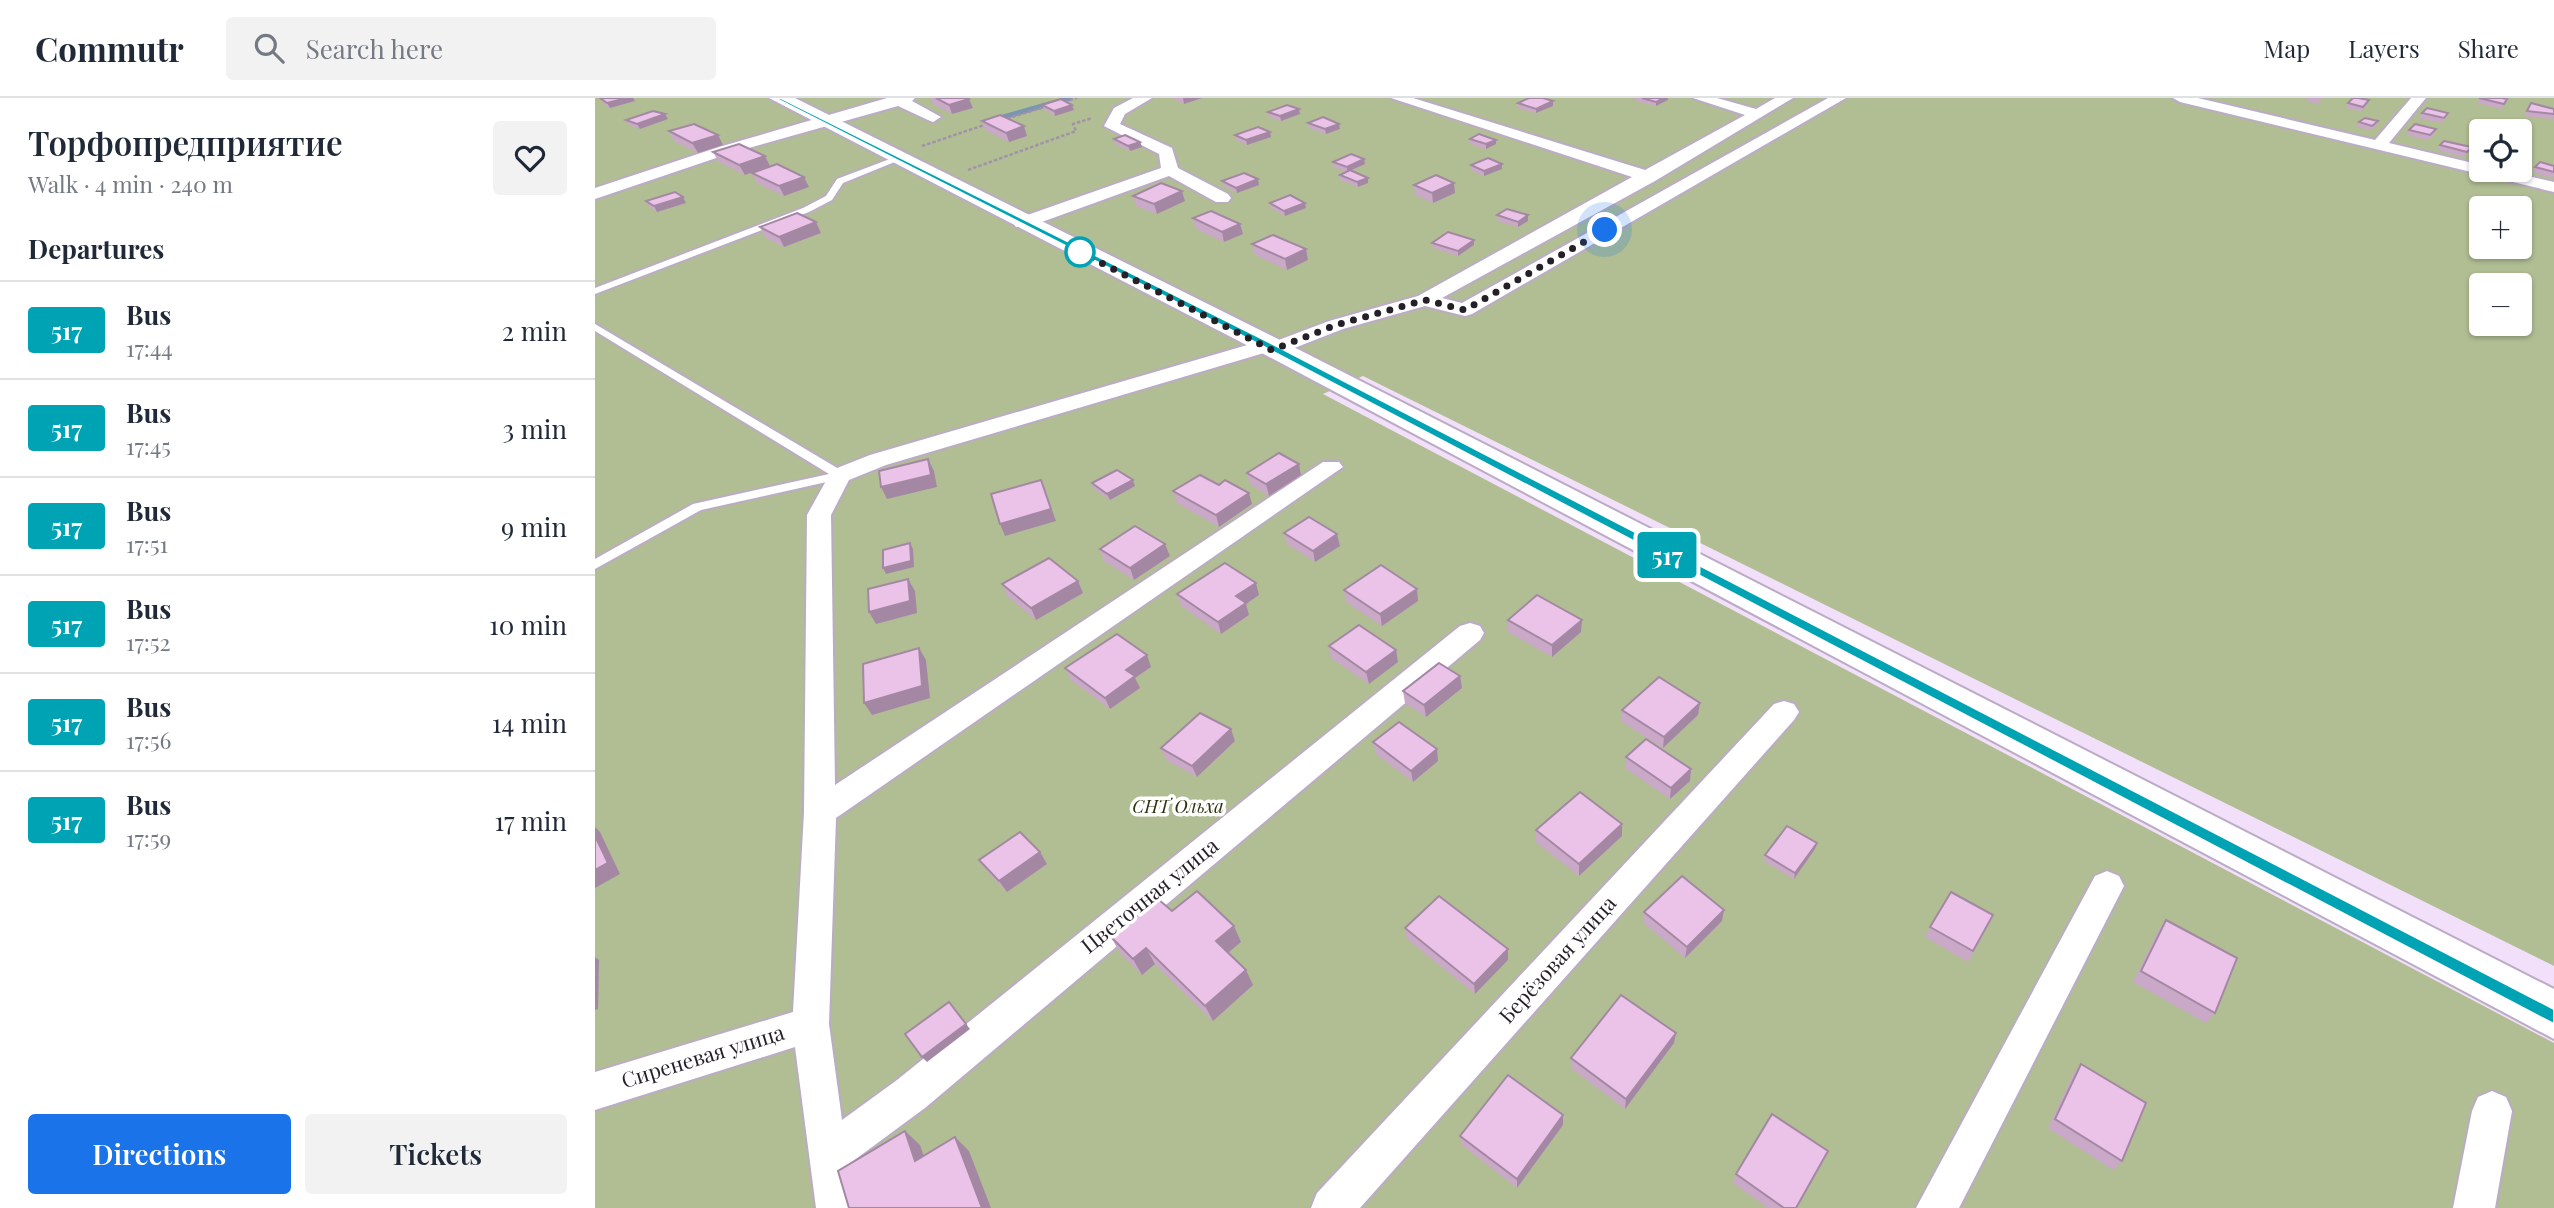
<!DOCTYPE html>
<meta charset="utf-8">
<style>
:root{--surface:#fff;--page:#f2f2f3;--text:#1f2937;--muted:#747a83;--line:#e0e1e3;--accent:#1a73e8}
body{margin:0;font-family:"Playfair Display",serif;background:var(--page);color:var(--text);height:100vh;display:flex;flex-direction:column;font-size:26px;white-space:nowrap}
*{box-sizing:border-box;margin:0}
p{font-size:23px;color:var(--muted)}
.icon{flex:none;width:38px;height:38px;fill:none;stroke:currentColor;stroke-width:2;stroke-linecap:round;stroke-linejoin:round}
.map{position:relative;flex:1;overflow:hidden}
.panel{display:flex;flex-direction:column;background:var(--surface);width:595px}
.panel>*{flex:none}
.badge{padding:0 14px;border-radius:5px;font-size:24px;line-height:46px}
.controls{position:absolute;left:1874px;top:21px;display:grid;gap:14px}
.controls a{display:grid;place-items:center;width:63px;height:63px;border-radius:7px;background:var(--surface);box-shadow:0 2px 5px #0004;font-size:35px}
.you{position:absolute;width:35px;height:35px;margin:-18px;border:5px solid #fff;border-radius:50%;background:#1a73e8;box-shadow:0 0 0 10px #1a73e833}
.map>.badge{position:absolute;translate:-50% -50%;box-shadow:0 0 0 4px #fff}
h2{padding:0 28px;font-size:26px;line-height:63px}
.round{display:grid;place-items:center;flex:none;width:74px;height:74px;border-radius:7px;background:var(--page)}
.head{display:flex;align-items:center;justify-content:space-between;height:119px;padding:0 28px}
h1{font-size:33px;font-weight:600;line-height:52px}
.button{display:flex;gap:14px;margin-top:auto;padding:14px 28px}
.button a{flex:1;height:80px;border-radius:7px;background:var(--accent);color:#fff;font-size:28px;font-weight:600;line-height:80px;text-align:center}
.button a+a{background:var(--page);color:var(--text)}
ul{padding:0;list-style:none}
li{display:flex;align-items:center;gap:21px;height:98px;padding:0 28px;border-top:2px solid var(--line)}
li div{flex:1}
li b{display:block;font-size:26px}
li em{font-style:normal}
li .badge{min-width:77px;font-weight:700;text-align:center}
header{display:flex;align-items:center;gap:42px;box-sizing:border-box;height:98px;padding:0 35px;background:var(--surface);border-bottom:2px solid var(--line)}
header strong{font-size:33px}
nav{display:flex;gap:38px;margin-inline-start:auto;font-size:24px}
.search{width:490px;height:63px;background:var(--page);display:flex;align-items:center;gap:18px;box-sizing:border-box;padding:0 24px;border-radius:7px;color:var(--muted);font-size:26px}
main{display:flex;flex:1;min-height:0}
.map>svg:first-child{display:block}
</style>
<header>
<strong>Commutr</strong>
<div class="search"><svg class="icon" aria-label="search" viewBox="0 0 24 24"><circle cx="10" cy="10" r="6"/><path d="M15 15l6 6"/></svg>Search here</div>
<nav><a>Map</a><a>Layers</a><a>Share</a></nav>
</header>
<main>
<section class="panel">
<div class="head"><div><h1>Торфопредприятие</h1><p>Walk · 4 min · 240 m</p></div><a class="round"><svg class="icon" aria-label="heart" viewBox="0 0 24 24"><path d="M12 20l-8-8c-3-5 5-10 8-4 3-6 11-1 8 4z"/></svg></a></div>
<h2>Departures</h2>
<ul>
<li><span class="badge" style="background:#00a3b4;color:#fff">517</span><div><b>Bus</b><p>17:44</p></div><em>2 min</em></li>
<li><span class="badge" style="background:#00a3b4;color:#fff">517</span><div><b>Bus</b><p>17:45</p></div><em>3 min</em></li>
<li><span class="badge" style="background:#00a3b4;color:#fff">517</span><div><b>Bus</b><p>17:51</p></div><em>9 min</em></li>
<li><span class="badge" style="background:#00a3b4;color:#fff">517</span><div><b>Bus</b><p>17:52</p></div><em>10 min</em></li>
<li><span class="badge" style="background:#00a3b4;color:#fff">517</span><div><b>Bus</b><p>17:56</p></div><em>14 min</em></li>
<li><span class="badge" style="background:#00a3b4;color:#fff">517</span><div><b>Bus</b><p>17:59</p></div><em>17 min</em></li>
</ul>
<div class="button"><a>Directions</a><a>Tickets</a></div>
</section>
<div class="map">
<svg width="1959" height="1110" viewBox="0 0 1959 1110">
<rect width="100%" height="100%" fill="#f2e0fb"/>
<path fill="#b1be94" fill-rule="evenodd" d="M0,0H1959V868L768,278L728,296L1959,945V1110H0ZM1886,33H1925V72H1886ZM1886,110H1925V149H1886ZM1886,187H1925V226H1886Z"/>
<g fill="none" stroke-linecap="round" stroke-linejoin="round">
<polyline stroke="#7a95b2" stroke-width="5" points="398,22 475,0"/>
<g stroke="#bbabc4" stroke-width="4">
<g id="lane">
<polygon points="300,59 307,61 248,85 237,102 214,114 0,196 0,190 208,110 231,98 242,81"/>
<polygon points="0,226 249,374 251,377 245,381 106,412 0,471 0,461 98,406 234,376 0,233"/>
</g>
</g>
<g stroke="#bbabc4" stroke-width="4">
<g id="street">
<polygon points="292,0 320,0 317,3 346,19 338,24 333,22 303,8 136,55 0,101 0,90 124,49"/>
<polygon points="538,0 557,0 530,16 525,26 577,50 583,70 633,96 636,100 633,104 621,104 574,78 433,129 421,129 418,125 421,121 566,70 564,56 509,28 519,10"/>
<polygon points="796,0 818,0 1050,72 1150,17 1098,0 1122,0 1161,11 1180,0 1198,0 1060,83 847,200 867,205 1233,0 1251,0 877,216 870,218 830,208 748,231 684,256 677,258 669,255 291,367 254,382 236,417 240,687 728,364 744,364 748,369 241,720 234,926 247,1022 302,982 865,528 875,525 885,528 889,535 885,542 330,1010 254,1066 263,1110 221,1110 200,949 0,1012 0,974 198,914 209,714 212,417 237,372 275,357 666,243 681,243 734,223 823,198 1037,79"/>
<polygon points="1578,0 1603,0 1780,42 1816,0 1831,0 1794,45 1886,67 1886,72 1907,72 1959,84 1959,94 1585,4"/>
<polygon points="1189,603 1199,606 1204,614 1199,622 765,1110 716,1110 722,1095 1179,606"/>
<polygon points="1512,773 1524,778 1529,788 1364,1110 1321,1110 1500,778"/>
<polygon points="1897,993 1911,999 1917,1013 1900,1110 1858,1110 1877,1013 1883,999"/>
</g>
</g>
<g stroke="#bbabc4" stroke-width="4">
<polygon id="secondary" points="174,0 200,0 683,241 1959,891 1959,941 663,253"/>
</g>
<g stroke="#a193a7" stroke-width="2.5" stroke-dasharray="3.5 2" stroke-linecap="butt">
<polyline points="464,5 482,0"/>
<polyline points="407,22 453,8"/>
<polyline points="327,48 392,26"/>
<polyline points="373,72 481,33 478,26 497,20"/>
</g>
<use href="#lane" fill="#fff" fill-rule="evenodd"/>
<use href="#street" fill="#fff" fill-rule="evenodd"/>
<use href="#secondary" fill="#fff" fill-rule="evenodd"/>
</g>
<g fill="#caa8c8">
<polygon points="5,0 38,0 40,3 15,10 8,5"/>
<polygon points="336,0 373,0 378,10 357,16 338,6"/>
<polygon points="577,0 607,0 589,6"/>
<polygon points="1041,0 1073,0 1073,2 1061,8 1041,3"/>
<polygon points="1713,0 1728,0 1722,6 1712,3"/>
<polygon points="1885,0 1912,1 1906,11 1882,5"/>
<polygon points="1774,2 1772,7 1766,13 1751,10 1753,5"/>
<polygon points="958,3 958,8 941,15 923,10 923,5"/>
<polygon points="1936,5 1959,11 1958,21 1929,18"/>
<polygon points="447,7 479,12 460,18 449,11"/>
<polygon points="704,11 705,16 686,23 674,19 673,14"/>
<polygon points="1827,15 1851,20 1846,25 1824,20"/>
<polygon points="73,21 45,31 34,27 31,22"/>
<polygon points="387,23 432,38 414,44 390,32"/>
<polygon points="1783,23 1781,28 1775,32 1762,29 1764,24"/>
<polygon points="713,25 744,26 745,31 731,36 714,30"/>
<polygon points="1841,31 1839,36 1833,42 1812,37 1814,32"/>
<polygon points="74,33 128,47 103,55 79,43"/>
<polygon points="640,37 676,39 652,47 641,42"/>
<polygon points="519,41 545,44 547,49 535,53 520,46"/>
<polygon points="875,41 901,46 891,51 875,46"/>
<polygon points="1845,47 1876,49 1869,59 1843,52"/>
<polygon points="118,54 170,58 175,68 150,77 124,64"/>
<polygon points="769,61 770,66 756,73 773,80 773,85 763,89 745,82 745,77 751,74 739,69 738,64"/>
<polygon points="876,67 907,71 889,78 876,72"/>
<polygon points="1959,68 1958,80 1937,74 1940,69"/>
<polygon points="157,75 214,89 189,98 162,85"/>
<polygon points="627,83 664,87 642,95 629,88"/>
<polygon points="859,85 860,95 838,105 820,97 819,87"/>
<polygon points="538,98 590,103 562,116 541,108"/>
<polygon points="88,99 91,105 62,114 54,108 51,103"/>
<polygon points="675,105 710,105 711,110 690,118 676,110"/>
<polygon points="902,117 933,117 933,123 923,129 902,123"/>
<polygon points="598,120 645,126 648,136 629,144 601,131"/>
<polygon points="221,124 226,135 189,149 171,140 165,129"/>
<polygon points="879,142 879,147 863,158 838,150 837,145"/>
<polygon points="657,146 711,151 713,162 692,172 660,157"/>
<polygon points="652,375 706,377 674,398 655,386"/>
<polygon points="497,385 540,388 515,402 499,391"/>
<polygon points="578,393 657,406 624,429 582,405"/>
<polygon points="689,435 742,436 745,448 720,464 692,446"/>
<polygon points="505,451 575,458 539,482 509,463"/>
<polygon points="483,483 488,495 441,522 412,498 407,486"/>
<polygon points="661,485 664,497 651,506 654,517 626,536 586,508 582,496"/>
<polygon points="749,492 823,503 787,528 751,504"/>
<polygon points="913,522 987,522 986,534 957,559 913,534"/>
<polygon points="734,548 801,552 803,564 774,586 736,560"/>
<polygon points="556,569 540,580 545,590 515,611 476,582 470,570"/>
<polygon points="865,578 867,590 831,619 810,605 808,593"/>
<polygon points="1105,605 1103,617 1068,650 1027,624 1027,612"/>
<polygon points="640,643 602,679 571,662 566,650"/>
<polygon points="778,644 843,663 818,684 781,656"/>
<polygon points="1031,659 1096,671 1095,683 1075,701 1030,670"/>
<polygon points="941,732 1027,738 984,778 941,744"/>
<polygon points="1220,751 1199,781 1169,763 1170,757"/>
<polygon points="384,762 452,766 412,794 392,773"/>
<polygon points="577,813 646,844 633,855 651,872 658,887 618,923 560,866 547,877 525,855 516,839"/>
<polygon points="1049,814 1127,823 1090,860 1049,825"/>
<polygon points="1398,817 1373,864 1330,839 1335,829"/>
<polygon points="1571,822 1620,915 1611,925 1538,884 1563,833"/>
<polygon points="810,830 913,851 913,862 880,896 812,841"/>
<polygon points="1081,935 1079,945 1030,1011 976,970 976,960"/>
<polygon points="1486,966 1527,1063 1518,1072 1453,1030 1478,976"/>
<polygon points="968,1027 922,1090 867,1047 865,1038"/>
<polygon points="1233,1053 1202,1110 1173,1110 1138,1085 1141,1076"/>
</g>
<g fill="#a488a3">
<polygon points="32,0 38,0 40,3 15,10 12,5"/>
<polygon points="588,0 607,0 589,6"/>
<polygon points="1068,0 1073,0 1073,2 1061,8 1061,4"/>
<polygon points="374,1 378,10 357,16 354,7"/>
<polygon points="958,3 958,8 941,15 941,11"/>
<polygon points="477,7 479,12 460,18 459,13"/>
<polygon points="704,11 705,16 686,23 685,18"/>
<polygon points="70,16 73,21 45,31 42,26"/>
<polygon points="744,26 745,31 731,36 730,31"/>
<polygon points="429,28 432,38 414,44 411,35"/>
<polygon points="675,34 676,39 652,47 651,42"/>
<polygon points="123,37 128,47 103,55 97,45"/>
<polygon points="901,42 901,46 891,51 891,46"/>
<polygon points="545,44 547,49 535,53 533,48"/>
<polygon points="170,58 175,68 150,77 144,67"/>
<polygon points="769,61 770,66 752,74 752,69"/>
<polygon points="907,66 907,71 889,78 889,73"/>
<polygon points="209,79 214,89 189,98 184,88"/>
<polygon points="773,80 773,85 763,89 762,84"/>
<polygon points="663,81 664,87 642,95 641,90"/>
<polygon points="859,85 860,95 838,105 837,95"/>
<polygon points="587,93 590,103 562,116 559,106"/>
<polygon points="88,99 91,105 62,114 59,108"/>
<polygon points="710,105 711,110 690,118 689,113"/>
<polygon points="933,117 933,123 923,129 923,124"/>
<polygon points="221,124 226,135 189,149 184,139"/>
<polygon points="645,126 648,136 629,144 627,134"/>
<polygon points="879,142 879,147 863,158 863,153"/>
<polygon points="711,151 713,162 692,172 690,161"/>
<polygon points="333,361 339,373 342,389 292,401 286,389"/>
<polygon points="704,366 706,377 674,398 671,386"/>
<polygon points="446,382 461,423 410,438 405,426"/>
<polygon points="538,382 540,388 515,402 512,396"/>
<polygon points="654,395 657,406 624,429 621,417"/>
<polygon points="742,436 745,448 720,464 718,453"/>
<polygon points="315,445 318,451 319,469 291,476 288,470"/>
<polygon points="570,446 575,458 539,482 535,470"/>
<polygon points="313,481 320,493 322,515 281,526 274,514"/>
<polygon points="483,483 488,495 441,522 436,510"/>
<polygon points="661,485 664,497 651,506 654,517 626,536 623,524 641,498"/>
<polygon points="822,491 823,503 787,528 785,516"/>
<polygon points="987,522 986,534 957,559 957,547"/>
<polygon points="324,550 331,562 335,600 277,617 269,605"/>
<polygon points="801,552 803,564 774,586 771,574"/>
<polygon points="552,557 556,569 540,580 545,590 515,611 510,600 531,572"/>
<polygon points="865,578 867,590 831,619 829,607"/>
<polygon points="1105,605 1103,617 1068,650 1069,639"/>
<polygon points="636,631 640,643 602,679 597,668"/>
<polygon points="842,651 843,663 818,684 816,673"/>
<polygon points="1096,671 1095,683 1075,701 1076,690"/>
<polygon points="1027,726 1027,738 984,778 984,766"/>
<polygon points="0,729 5,734 25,776 0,790"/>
<polygon points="1222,745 1220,751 1199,781 1200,775"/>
<polygon points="445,754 452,766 412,794 404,783"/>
<polygon points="1129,812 1127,823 1090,860 1092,849"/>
<polygon points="639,828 646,844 628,859 621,843"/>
<polygon points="551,850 560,866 547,877 538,861"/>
<polygon points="913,851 913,862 880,896 879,886"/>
<polygon points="0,859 4,862 3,911 0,912"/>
<polygon points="651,872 658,887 618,923 610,908"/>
<polygon points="354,904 375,931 332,964 327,959"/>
<polygon points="1081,935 1079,945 1030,1011 1031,1001"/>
<polygon points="968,1017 968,1027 922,1090 922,1081"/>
<polygon points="310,1033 325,1047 335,1076 320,1063"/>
<polygon points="360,1039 374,1053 396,1110 387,1110"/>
</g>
<g fill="#ebc3e9" stroke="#a488a3" stroke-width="2">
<polygon points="5,0 32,0 12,5"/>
<polygon points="341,0 373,0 374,1 354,7"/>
<polygon points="934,0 948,0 958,3 941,11 923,5"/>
<polygon points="1047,0 1068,0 1061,4"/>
<polygon points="1758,0 1763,0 1774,2 1768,9 1753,5"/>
<polygon points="1884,0 1907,0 1912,1 1909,6"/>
<polygon points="466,1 477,7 459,13 447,7"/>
<polygon points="1936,5 1959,11 1959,16 1932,13"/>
<polygon points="692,7 704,11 685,18 673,14"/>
<polygon points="1832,10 1853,15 1849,20 1827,15"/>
<polygon points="58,13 70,16 42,26 31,22"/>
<polygon points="405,17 429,28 411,35 387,23"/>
<polygon points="728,19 744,26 730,31 713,25"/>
<polygon points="1770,20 1783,23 1777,28 1764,24"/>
<polygon points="99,26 123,37 97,45 74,33"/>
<polygon points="1820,26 1841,31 1835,37 1814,32"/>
<polygon points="663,29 675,34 651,42 640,37"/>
<polygon points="884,36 901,42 891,46 875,41"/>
<polygon points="530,37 545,44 533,48 519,41"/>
<polygon points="1849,43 1876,49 1872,54 1845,47"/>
<polygon points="144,46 170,58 144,67 118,54"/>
<polygon points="756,56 769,61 752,69 738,64"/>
<polygon points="893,60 907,66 889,73 876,67"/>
<polygon points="1945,64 1959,68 1959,74 1940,69"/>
<polygon points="182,66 209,79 184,88 157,75"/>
<polygon points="755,72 773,80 762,84 745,77"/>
<polygon points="649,75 663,81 641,90 627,83"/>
<polygon points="841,77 859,85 837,95 819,87"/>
<polygon points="566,85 587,93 559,106 538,98"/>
<polygon points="80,94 88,99 59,108 51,103"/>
<polygon points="695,97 710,105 689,113 675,105"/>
<polygon points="912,111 933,117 923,124 902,117"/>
<polygon points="616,113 645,126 627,134 598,120"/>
<polygon points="202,115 221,124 184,139 165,129"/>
<polygon points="853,134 879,142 863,153 837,145"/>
<polygon points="678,137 711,151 690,161 657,146"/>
<polygon points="684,355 704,366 671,386 652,375"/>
<polygon points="333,361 336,377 286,389 284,373"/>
<polygon points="522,372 538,382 512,396 497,385"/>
<polygon points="605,377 624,387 630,382 654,395 621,417 578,393"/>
<polygon points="446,382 456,411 405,426 396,396"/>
<polygon points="714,419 742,436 718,453 689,435"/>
<polygon points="540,428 570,446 535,470 505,451"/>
<polygon points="315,445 316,463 288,470 288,452"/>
<polygon points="454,460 483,483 436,510 407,486"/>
<polygon points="630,465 661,485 641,498 651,505 623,524 582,496"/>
<polygon points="786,467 822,491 785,516 749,492"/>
<polygon points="313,481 315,503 274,514 273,491"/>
<polygon points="942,497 987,522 957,547 913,522"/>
<polygon points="764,527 801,552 771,574 734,548"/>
<polygon points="522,536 552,557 531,572 540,578 510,600 470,570"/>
<polygon points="324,550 327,588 269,605 268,566"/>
<polygon points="844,565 865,578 829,607 808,593"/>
<polygon points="1064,579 1105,605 1069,639 1027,612"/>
<polygon points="605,615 636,631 597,668 566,650"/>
<polygon points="804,624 842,651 816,673 778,644"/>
<polygon points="1051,641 1096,671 1076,690 1031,659"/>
<polygon points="985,694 1027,726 984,766 941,732"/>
<polygon points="1192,728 1222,745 1200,775 1170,757"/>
<polygon points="425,734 445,754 404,783 384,762"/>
<polygon points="0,738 13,765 0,772"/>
<polygon points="1087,778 1129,812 1092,849 1049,814"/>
<polygon points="602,793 639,828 621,843 651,872 610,908 551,850 538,861 516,839 563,801 577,813"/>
<polygon points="1356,794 1398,817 1378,853 1335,829"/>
<polygon points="844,798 913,851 879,886 810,830"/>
<polygon points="1571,822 1642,860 1620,915 1546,873"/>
<polygon points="1026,897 1081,935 1031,1001 976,960"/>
<polygon points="354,904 371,926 327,959 310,936"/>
<polygon points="1486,966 1551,1005 1527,1063 1460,1021"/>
<polygon points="913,977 968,1017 922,1081 865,1038"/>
<polygon points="1177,1016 1233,1053 1201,1110 1189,1110 1141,1076"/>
<polygon points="310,1033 320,1063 360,1039 387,1110 254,1110 243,1073"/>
</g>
<polygon fill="#00a3b4" stroke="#fff" stroke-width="2" points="180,0 186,0 676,245 1959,911 1959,926 1953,923 669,249"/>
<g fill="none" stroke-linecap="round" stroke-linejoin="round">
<polyline stroke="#251f28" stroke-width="7" stroke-dasharray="0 12.6" points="485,154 677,252 741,227 830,202 870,212 1010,132"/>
</g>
<circle fill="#fff" stroke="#00a3b4" stroke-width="3.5" cx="485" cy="154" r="14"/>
<g text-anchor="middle" stroke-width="7" stroke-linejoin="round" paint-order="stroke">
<g font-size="18" font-style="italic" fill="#2a340e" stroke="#fff">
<text x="583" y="715">СНТ Ольха</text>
</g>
<g font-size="21" fill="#251f28" stroke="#fff">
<text transform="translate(555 798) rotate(-39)" y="7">Цветочная улица</text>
<text transform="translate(963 862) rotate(-48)" y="7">Берёзовая улица</text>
<text transform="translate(108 959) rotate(-17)" y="7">Сиреневая улица</text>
</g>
</g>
</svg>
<div class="controls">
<a><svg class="icon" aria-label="locate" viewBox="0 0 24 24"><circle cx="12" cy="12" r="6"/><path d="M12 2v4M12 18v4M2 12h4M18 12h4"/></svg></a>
<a>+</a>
<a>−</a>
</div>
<div class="you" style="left:1010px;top:132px"></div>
<b class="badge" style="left:1072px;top:457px;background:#00a3b4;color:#fff">517</b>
</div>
</main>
